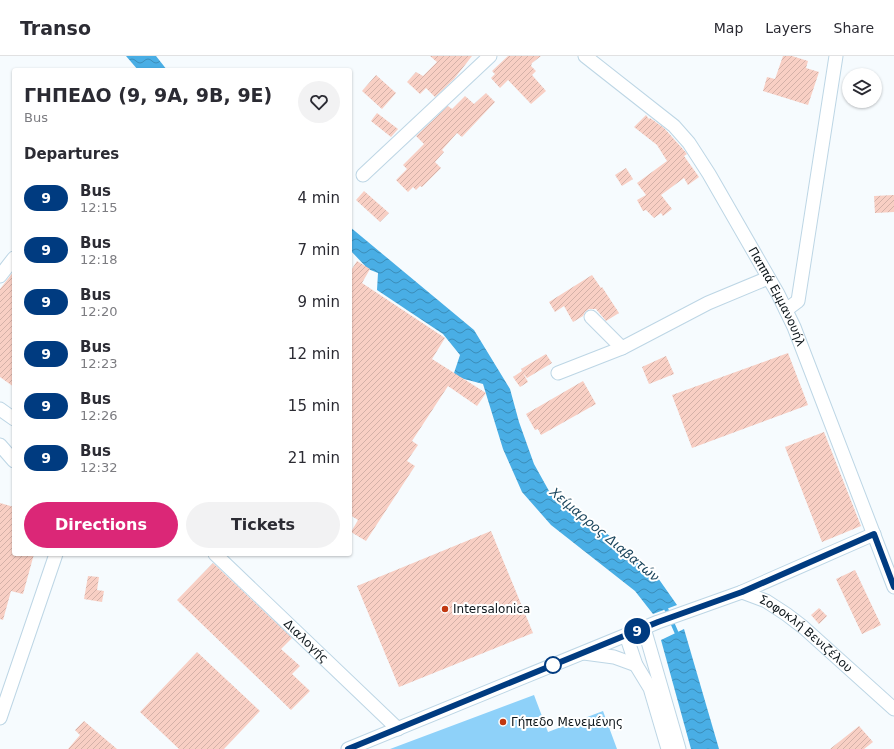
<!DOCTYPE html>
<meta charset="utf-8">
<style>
:root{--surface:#fff;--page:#f2f2f3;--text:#2b2b33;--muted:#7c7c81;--line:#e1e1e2;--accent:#db2777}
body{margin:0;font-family:"DejaVu Sans",sans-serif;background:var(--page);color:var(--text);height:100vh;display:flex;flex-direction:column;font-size:15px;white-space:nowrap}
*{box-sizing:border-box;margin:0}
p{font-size:13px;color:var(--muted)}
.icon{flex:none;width:22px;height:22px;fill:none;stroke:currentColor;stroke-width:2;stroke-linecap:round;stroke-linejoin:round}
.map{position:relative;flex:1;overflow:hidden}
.side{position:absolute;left:12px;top:12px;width:340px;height:488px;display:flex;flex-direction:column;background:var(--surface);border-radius:4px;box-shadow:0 1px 3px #0004}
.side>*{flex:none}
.badge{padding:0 8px;border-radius:13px;font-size:14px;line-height:26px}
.buttons{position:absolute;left:842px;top:12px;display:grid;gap:8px}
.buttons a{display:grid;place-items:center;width:40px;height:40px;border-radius:50%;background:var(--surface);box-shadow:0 1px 3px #0004;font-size:20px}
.map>.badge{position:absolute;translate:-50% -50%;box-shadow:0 0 0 2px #fff}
h2{padding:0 12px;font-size:15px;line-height:36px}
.round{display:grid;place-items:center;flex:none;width:42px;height:42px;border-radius:21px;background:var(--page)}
.overview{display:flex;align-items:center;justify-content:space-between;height:68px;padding:0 12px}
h1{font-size:19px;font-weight:700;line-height:30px}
.button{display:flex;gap:8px;margin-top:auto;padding:8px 12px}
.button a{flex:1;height:46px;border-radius:24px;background:var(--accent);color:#fff;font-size:16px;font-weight:700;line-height:46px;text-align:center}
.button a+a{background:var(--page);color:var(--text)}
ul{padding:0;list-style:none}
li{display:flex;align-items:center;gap:12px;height:52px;padding:0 12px}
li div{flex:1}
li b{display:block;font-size:15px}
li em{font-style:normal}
li .badge{min-width:44px;font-weight:700;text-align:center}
header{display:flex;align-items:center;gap:24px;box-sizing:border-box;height:56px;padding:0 20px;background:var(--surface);border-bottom:1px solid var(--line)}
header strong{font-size:19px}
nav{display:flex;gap:22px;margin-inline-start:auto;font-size:14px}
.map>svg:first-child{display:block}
</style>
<header>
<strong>Transo</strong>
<nav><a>Map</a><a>Layers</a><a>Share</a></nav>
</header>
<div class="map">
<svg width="894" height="693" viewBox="0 0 894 693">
<defs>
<pattern id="water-waves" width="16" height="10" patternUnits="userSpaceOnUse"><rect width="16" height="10" fill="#49aee5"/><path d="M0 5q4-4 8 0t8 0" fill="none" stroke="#3b8db9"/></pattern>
<pattern id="building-hatch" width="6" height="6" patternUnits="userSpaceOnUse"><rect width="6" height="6" fill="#f8cfc4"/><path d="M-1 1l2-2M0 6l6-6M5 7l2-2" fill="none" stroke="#d3b1a8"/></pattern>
</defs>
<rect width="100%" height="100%" fill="#f6fbfe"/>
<polygon fill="#8ed1f9" points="534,639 548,676 603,655 617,693 390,693"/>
<g fill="url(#water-waves)">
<polygon points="126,0 156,0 167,14 138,14"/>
<polygon points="350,171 474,274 510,333 519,366 534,408 549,435 584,460 651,512 677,549 653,558 635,535 551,469 522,436 503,393 483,328 453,320 460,299 443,278 377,234 378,217 368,213 350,194"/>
<polygon points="684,573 719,693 691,693 661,584"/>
</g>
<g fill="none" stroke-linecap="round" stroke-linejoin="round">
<polyline stroke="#49aee5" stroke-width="4" points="664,548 678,580"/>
</g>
<g fill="url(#building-hatch)">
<polygon points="430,0 472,0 454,23 435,41 426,32 420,38 407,26 416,16 423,20 437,6"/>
<polygon points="508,0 541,0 532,7 531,10 536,15 532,19 546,35 531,48 508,24 500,32 491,22 495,18 492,15"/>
<polygon points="783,0 792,0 808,5 806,12 819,16 808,49 763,35 767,21 775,23"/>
<polygon points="376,19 396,37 382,53 362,35"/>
<polygon points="486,37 495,46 462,81 457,77 442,94 444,96 435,106 441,112 422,131 420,130 416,134 413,131 408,136 396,124 407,113 403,109 424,88 416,80 448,50 452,53 465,40 474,48"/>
<polygon points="377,57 398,73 391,81 371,65"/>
<polygon points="646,59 649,63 650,62 664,72 681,91 687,98 684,100 699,121 688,129 684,122 661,139 672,153 663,160 661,157 654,162 646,154 643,155 637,144 646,139 637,127 667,105 657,89 634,71"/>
<polygon points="626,112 633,123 622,130 615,119"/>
<polygon points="364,135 389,157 380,166 356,144"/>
<polygon points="894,139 894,156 875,157 874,140"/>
<polygon points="357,205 370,213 362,227 445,282 432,303 486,337 477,350 448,330 412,385 418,389 407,405 415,410 366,485 351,476 358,464 350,459 350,216"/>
<polygon points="14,215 14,331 0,321 0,233"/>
<polygon points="592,219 601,232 602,231 619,257 606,265 596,253 589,253 585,256 583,260 573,266 564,250 555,256 549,246"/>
<polygon points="788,297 808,349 692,392 672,339"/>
<polygon points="546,298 552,307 527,322 523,317 528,326 520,331 513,321 522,315 521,313"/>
<polygon points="666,300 674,318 649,328 642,311"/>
<polygon points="583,325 596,348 541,379 538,373 535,374 526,358"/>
<polygon points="824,376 861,470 822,486 785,391"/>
<polygon points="0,447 14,451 14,498 34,498 23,538 11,535 3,564 0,563"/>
<polygon points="491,475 533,577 399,631 357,530"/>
<polygon points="213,507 292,582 281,593 300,610 292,618 310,635 291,654 177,544"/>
<polygon points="855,514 881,569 862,578 836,523"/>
<polygon points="88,520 99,521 97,534 104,535 102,546 84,543"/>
<polygon points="819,552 827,560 819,568 811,559"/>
<polygon points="197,596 260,655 224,693 179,693 140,656"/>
<polygon points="84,665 117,693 68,693 80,679 75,674"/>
<polygon points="859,670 873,686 864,693 830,693"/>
</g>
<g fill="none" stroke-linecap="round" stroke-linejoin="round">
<g stroke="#bdd6e5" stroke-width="15">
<g id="minor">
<path id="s1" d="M585,0L674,70L689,87L709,118L778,238L794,271L894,531"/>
<polyline points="363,119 490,0"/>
<polyline points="0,220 14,202"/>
<polyline points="786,254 798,245 836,0"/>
<polyline points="591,261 622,292"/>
<polyline points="558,317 622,292 708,247 768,222"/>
<polyline points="0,353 14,363"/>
<polyline points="0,389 14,405"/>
<path id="s2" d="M215,498L398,673"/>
<path id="s3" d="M742,536L766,545L786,558L803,571L894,653"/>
<polyline points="644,572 679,693"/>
<polyline points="626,579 636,609 650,632 668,693"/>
<polyline points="584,597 614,601 636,609"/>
<polyline points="0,662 56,498"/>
<polyline points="348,693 658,566 742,536 874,478"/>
</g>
</g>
<use href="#minor" stroke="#fff" stroke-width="13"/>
</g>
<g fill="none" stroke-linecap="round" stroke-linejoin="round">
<g stroke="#fff" stroke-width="9">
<polyline id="line" points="348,693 658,566 742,536 874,478 894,531"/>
</g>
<use href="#line" stroke="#003b80" stroke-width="6"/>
</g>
<g fill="#c13811" stroke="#fff" stroke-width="1.5">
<circle cx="445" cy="553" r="4"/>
<circle cx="503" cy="666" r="4"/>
</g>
<circle fill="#fff" stroke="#003b80" stroke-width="2" cx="553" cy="609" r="8"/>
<g text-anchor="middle" stroke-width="4" stroke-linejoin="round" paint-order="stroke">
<g font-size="12" fill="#0d161b" stroke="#fff">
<text dy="4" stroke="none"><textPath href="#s1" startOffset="313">Παππά Εμμανουήλ</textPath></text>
<text dy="4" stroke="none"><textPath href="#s3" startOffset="77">Σοφοκλή Βενιζέλου</textPath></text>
<text dy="4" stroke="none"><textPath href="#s2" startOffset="126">Διαλογής</textPath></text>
</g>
<g font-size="12" fill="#0d161b" stroke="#fff" text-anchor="start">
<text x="453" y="557">Intersalonica</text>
<text x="511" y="670">Γήπεδο Μενεμένης</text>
</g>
<g font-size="13" font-style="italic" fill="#1d475e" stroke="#fff">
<text transform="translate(605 478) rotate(40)" y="5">Χείμαρρος Διαβατών</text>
</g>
</g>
</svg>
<div class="buttons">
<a><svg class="icon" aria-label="layers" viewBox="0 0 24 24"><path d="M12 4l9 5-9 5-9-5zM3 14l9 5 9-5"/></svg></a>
</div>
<b class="badge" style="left:637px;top:575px;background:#003b80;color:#fff">9</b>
<section class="side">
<div class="overview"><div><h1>ΓΗΠΕΔΟ (9, 9Α, 9Β, 9Ε)</h1><p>Bus</p></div><a class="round"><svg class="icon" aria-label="heart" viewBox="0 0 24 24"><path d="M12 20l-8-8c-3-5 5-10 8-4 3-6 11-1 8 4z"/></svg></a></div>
<h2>Departures</h2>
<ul>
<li><span class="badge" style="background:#003b80;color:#fff">9</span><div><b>Bus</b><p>12:15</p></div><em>4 min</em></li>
<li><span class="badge" style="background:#003b80;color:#fff">9</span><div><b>Bus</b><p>12:18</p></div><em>7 min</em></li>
<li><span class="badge" style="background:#003b80;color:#fff">9</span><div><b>Bus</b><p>12:20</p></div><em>9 min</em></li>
<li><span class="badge" style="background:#003b80;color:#fff">9</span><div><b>Bus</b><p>12:23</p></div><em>12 min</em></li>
<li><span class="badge" style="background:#003b80;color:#fff">9</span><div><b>Bus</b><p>12:26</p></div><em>15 min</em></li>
<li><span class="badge" style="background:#003b80;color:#fff">9</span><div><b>Bus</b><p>12:32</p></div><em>21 min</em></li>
</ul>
<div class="button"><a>Directions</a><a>Tickets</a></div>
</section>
</div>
